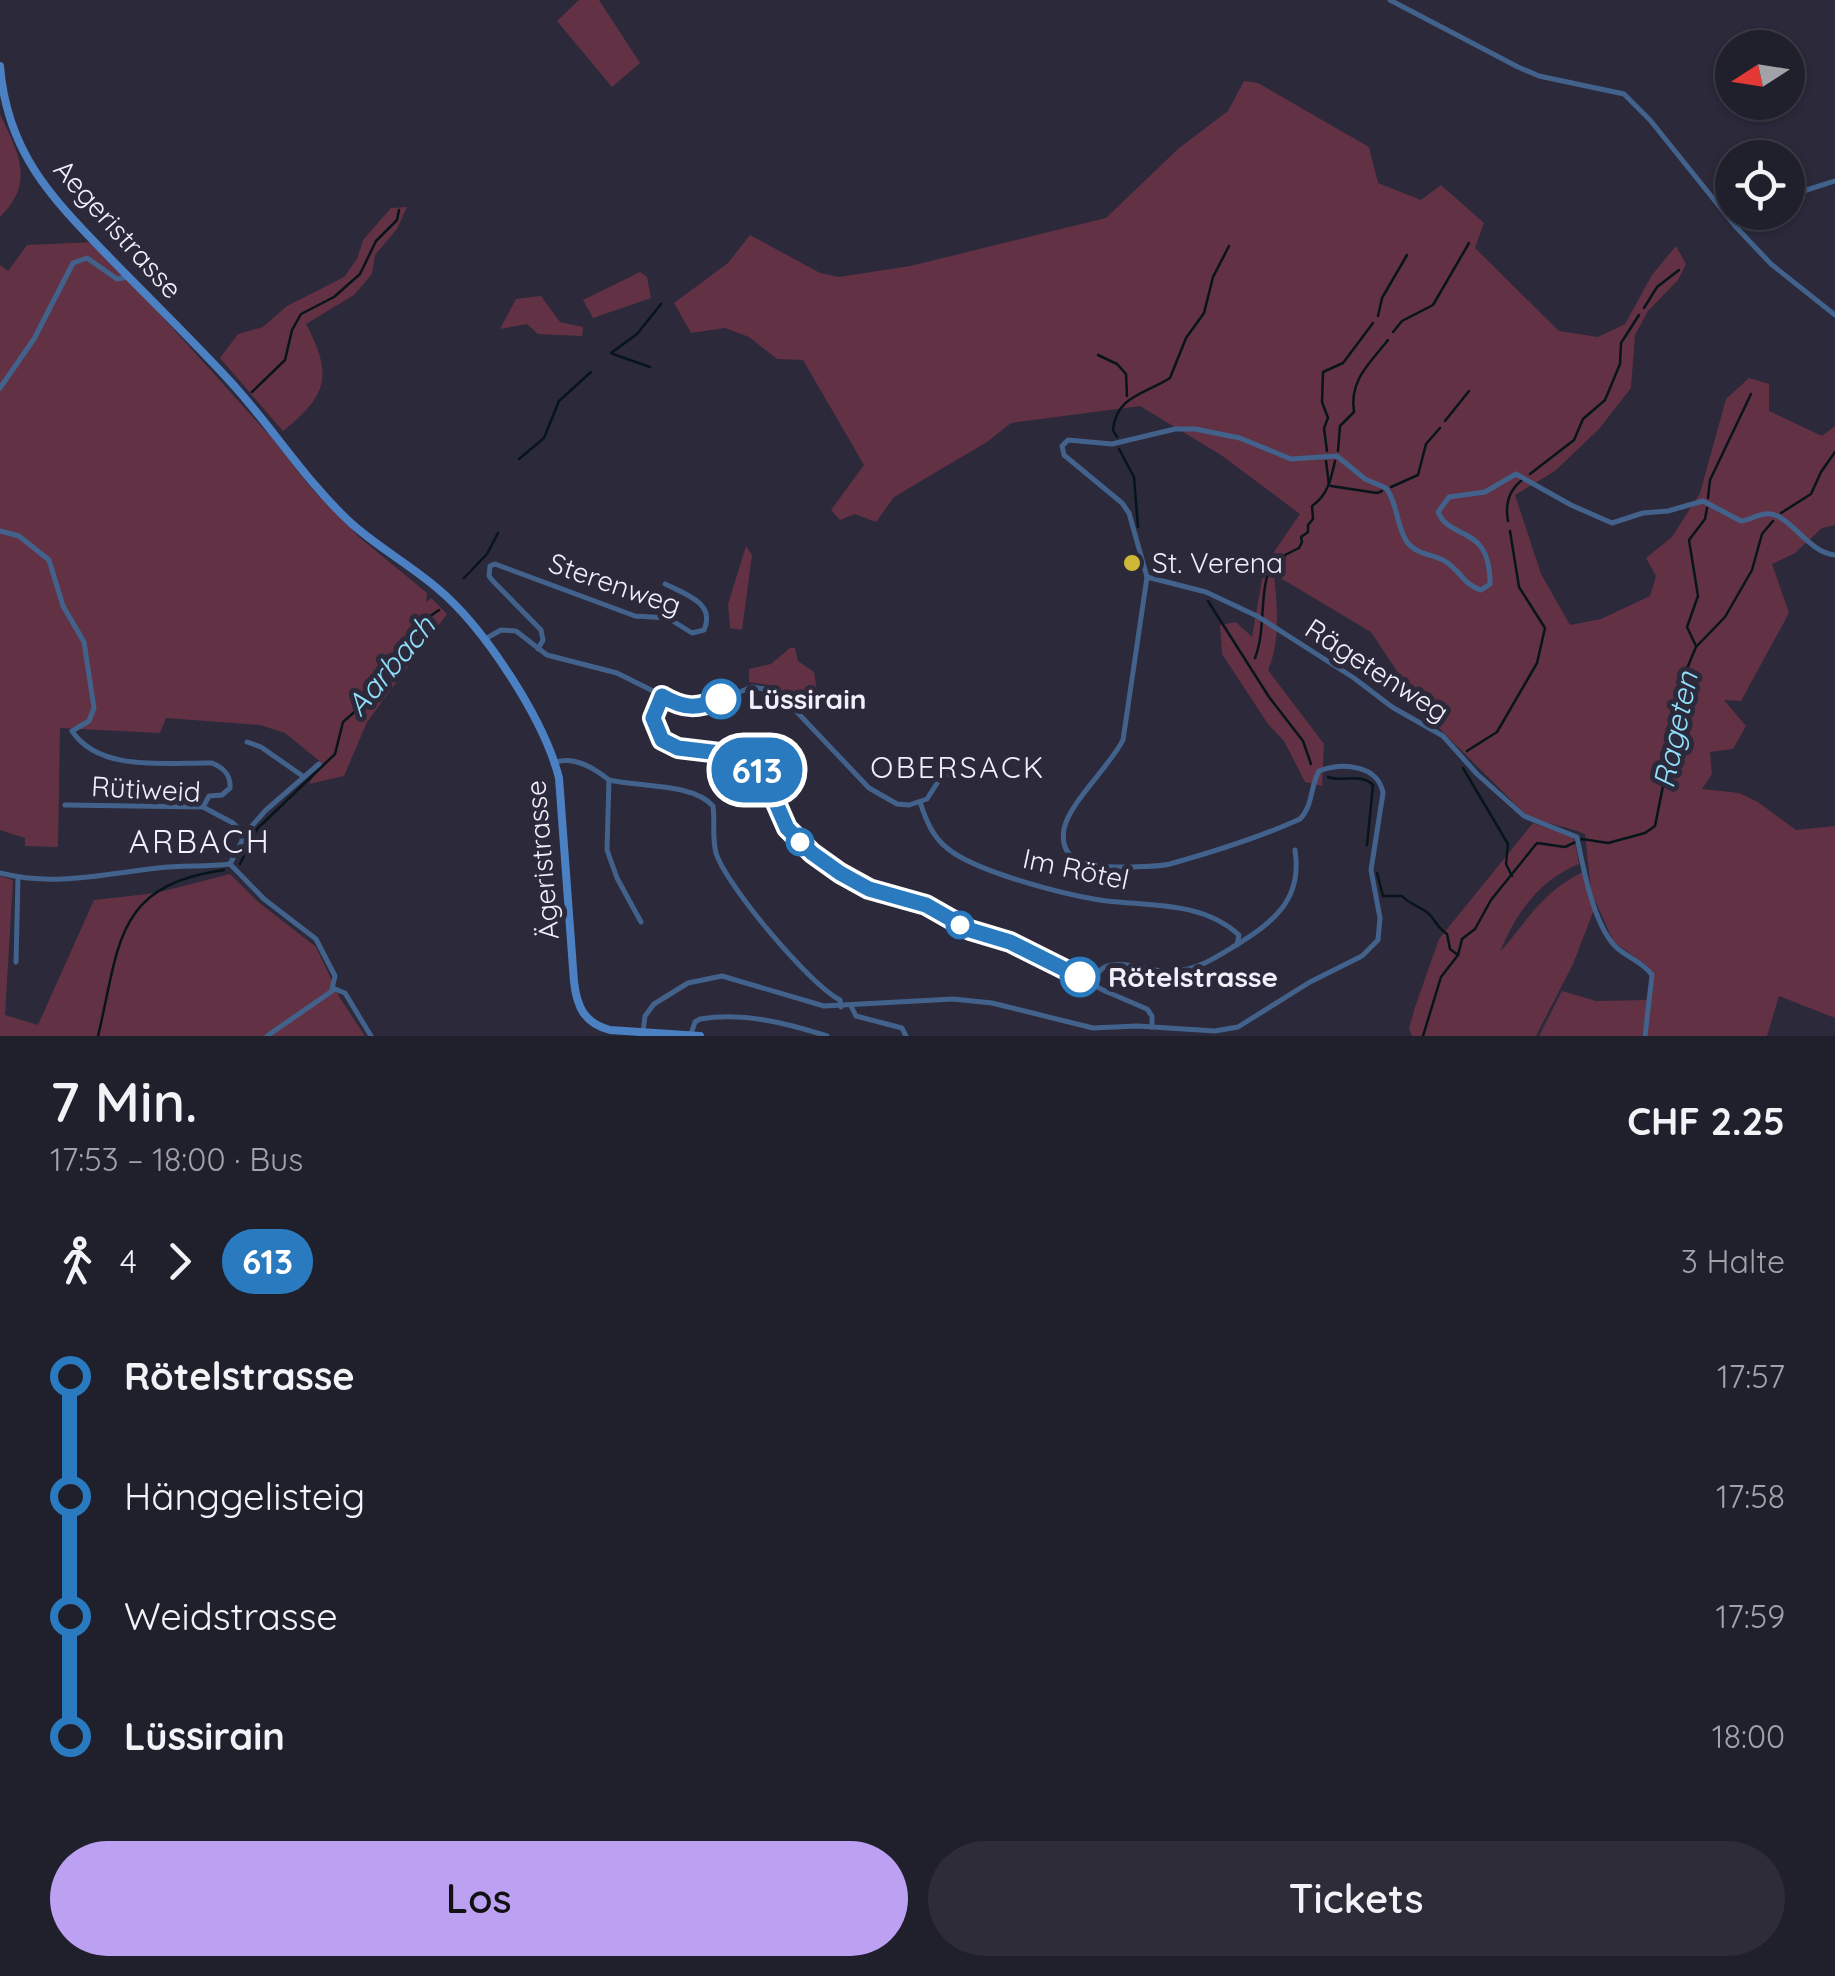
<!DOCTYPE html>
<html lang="de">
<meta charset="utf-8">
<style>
:root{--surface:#201f2c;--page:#2d2c38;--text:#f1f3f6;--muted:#a2a2a9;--line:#3d3d48;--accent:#bca0f2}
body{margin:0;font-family:Quicksand,sans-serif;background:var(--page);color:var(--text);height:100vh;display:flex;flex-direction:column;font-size:38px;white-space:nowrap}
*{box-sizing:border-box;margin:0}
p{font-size:32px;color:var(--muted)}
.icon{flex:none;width:55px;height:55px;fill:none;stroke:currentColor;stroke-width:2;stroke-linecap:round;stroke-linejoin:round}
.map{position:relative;height:1036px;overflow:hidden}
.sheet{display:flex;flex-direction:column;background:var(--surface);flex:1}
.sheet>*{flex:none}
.badge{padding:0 20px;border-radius:32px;font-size:35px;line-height:65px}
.needle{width:65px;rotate:258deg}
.controls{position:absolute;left:1715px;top:30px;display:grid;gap:20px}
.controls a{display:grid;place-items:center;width:90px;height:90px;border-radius:50%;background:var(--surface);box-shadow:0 2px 8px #0004,0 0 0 2px var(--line);font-size:50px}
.map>.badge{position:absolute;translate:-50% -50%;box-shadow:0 0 0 5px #fff}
.legs{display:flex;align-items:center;gap:15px;height:110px;padding:0 50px;font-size:32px}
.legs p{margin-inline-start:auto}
.head{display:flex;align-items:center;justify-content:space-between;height:170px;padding:0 50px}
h1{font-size:55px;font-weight:600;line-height:75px}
.action{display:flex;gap:20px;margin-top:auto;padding:20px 50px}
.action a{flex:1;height:115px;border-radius:60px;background:var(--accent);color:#111;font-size:40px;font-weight:600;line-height:115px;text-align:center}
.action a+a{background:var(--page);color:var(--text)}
ul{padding:0 50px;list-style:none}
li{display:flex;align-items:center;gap:35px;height:120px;font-size:38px}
li i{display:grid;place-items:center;width:15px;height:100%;margin:0 12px;background:currentColor}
li i::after{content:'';width:25px;height:25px;margin:-12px;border:8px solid;border-radius:50%;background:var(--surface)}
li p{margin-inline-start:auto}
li:first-child i{background:linear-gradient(#0000 50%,currentColor 0)}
li:last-child i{background:linear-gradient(currentColor 50%,#0000 0)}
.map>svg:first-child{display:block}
</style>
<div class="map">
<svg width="1835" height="1036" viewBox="0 0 1835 1036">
<rect width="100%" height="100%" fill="#2b293a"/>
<g fill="#623244">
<polygon points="579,0 599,0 640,63 612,87 557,21"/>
<path d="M1244,81L1258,83L1369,147L1378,183L1421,200L1441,185L1484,223L1475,248L1559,331L1598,337L1625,324L1652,275L1676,246L1686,264L1678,280L1648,311L1635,335L1631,388L1599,429L1555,471L1515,495L1541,574L1570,625L1601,619L1650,596L1656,576L1646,558L1672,537L1700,493L1726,399L1749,378L1769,384V411L1822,436L1835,426V525L1822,528L1795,553L1772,564L1789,613L1741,701L1724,700L1746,726L1733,749L1710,752L1712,774L1702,789L1739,793L1758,802L1796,830L1835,826V1018L1779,996L1767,1036H1646L1653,975L1646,965L1614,942L1610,934L1591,891L1585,834C1566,826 1547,824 1528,817L1426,715L1371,632L1282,579L1267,562L1300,514L1221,455L1140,406L1011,423L987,442L894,497L876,522L855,514L840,520L831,510L864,465L803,360L777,359L749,337L725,328L691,333L674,303L728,263L750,235L820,273L839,277L910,266L1106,218L1179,148L1228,111Z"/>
<path d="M0,114C18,153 36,182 0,217Z"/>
<path d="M407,207L397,229L375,255L372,274L354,295L306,324C333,375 328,395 283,431L220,358L238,334L263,327L287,306L344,277L357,259L363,240L391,208Z"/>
<polygon points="95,242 271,437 313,490 359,537 427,593 426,602 431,598 447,614 367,722 344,776 309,784 322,763 285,733 260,725 166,718 160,733 60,728 58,847 25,846 25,838 0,830 0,265 8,271 27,245"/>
<polygon points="640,272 647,277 651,298 593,318 583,300"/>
<polygon points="541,296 560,322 583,327 582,336 538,334 527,324 500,329 516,299"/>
<polygon points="746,546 752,555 742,630 730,628 728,604"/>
<path d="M1264,568L1274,575C1277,605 1281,641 1268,670L1324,744L1322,786L1305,782L1284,741L1268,724L1222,654L1220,625L1236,622L1252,637Z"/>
<polygon points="790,648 795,648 798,661 814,672 817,691 803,707 776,686 749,682 749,669 771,664"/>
<path d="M1533,823L1574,837L1579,864C1539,880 1516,913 1500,952C1529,919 1542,892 1583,872L1595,907L1573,964L1536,1036H1412L1409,1029L1415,1007L1439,939Z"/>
<polygon points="230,874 257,901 316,947 340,998 365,1036 0,1036 0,876 13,880 5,1015 38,1025 94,900 156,893"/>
<polygon points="1562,991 1596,1001 1649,1000 1642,1036 1539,1036"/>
</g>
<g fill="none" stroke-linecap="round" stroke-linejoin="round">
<g stroke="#07151a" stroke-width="2.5">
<polyline points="1644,308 1657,287 1679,270"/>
<polyline points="1378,316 1382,298 1407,255"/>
<polyline points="1393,332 1402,321 1433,305 1469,243"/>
<polyline points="611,353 637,334 661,304"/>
<polyline points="613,354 650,367"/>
<polyline points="1098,355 1117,364 1126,374 1127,396"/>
<polyline points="252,392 285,360 292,330 301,314 334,297 360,274 376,241 397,220 399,210"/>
<polyline points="1445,421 1469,391"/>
<path d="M1117,437L1113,430C1116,396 1145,394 1170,378L1186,338L1204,313L1213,277L1229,246"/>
<polyline points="1119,449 1134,477 1138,527"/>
<polyline points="1327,451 1324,428 1328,418 1322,402 1323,372 1343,363 1373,323"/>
<path d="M1338,451L1340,426L1354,412C1349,380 1370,363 1388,340"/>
<polyline points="519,459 544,438 559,401 591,372"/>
<polyline points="1326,461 1329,485"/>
<polyline points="1530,474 1574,440 1583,419 1605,400 1620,364 1621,343 1639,315"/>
<polyline points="1331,486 1377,493 1382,491"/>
<polyline points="1391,487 1418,475 1426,444 1440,428"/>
<polyline points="1708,498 1710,480 1751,394"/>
<polyline points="1781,513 1811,494 1821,472 1835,452"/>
<path d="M1508,521C1505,505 1508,491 1522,480"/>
<polyline points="464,578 487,554 498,533"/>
<polyline points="1208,601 1269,697 1303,741 1311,764"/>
<polyline points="1696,646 1687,627 1698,596 1689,540 1705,519 1707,508"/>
<path d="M1255,658C1266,630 1259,594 1270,568L1282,565L1285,555L1299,548L1302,542L1301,537L1308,532V525L1313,519L1312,506C1328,495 1331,479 1335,461"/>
<polyline points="1467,751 1497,732 1537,663 1545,628 1519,587 1510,531"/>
<polyline points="1463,768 1508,844 1506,864 1512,876"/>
<path d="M1328,777C1343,783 1360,772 1373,785L1367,845"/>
<polyline points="240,864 257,829 335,754 343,722 367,701 375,687 391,675 420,632 423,621 439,610"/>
<path d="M1377,873L1383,896H1402C1410,905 1423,907 1430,915C1437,923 1438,928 1447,934L1450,949L1458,955"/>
<path d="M98,1036C120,945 114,885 224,870"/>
<polyline points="1423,1036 1441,977 1458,955 1462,939 1475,929 1491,900 1537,843 1565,847 1582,839 1608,843 1645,833 1655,826 1668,761 1682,728 1680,685 1696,647 1725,617 1752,570 1762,534 1773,521"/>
</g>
<g stroke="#42628c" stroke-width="5">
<polyline points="1390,0 1518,67 1539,76 1624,94 1650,120 1736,227 1771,264 1835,315"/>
<polyline points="1788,196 1835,181"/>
<polyline points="0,388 34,339 73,263 87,258 117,279 128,277"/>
<path d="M0,531L19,536L49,560L63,606L84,642L94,708L89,721L72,731C100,773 168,762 212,763C224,768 231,775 230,788L222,795L209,796L203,807"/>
<path d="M1147,577L1206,592L1257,616L1354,678L1392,707L1443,736L1477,774L1524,816L1577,837C1583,867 1593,922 1614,945C1625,957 1642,961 1652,975L1645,1036"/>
<polyline points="485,639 501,630 516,631 547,655 617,673 685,707 705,706 752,687 777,691 869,788 897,804 909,805 927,799 941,777 948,774 944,765"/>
<path d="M538,649L543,640L541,630L492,580L489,576L490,566L495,564L635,616L668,618L692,633L704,630C716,603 685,594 665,584"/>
<polyline points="662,696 653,718 658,734 671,746 728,754 749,764 769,787 786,828 812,853 840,873 869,889 926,905 970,930 1010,942 1105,991 1147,1009 1152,1016 1152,1027"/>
<polyline points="247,742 261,747 304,777"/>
<path d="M556,762C575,756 594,768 609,780C639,787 693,783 713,806C715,821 712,839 716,853C726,885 810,985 840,1000L841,1007"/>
<polyline points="941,777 937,769 944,765"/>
<polyline points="609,780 607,850 617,878 641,922"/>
<path d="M920,802C926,820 932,836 947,848C975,872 1069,896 1107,901C1152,906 1203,902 1239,935L1237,945"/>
<polyline points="65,805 203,807 233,823 242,832 242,841 230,864"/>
<polyline points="243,836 266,810 319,764"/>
<polyline points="230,864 264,899 316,939 335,976 332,989"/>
<path d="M0,873C54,887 104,874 158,868C182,865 206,867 230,864"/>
<polyline points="16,962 18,878"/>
<path d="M1093,984C1096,977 1098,969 1107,966C1127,960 1155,974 1176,971C1198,969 1215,958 1233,947C1272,923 1303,901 1295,850"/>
<polyline points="851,1006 856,1016 902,1028 906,1036"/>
<path d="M643,1032L645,1016L654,1004L688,983L722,976L824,1006L953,999L992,1003L1093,1028L1137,1026L1215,1031L1238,1027L1310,982L1362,956L1378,940L1380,918L1371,870L1383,793C1378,765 1343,762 1319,771C1310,787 1313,806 1300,819C1263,836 1209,853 1170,864C1157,867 1144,866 1132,867C1106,867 1057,871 1064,829C1069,803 1110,766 1123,740L1147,577L1129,513L1122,503L1064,455L1062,446L1068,440L1112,444L1175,429H1195L1240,438L1291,459L1337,456L1365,479L1386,488C1398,504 1396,526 1407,542C1416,554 1431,554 1443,560C1459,568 1463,585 1481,590L1490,584C1490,523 1451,542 1438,512L1449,497L1485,492L1516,474L1571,505L1612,523L1643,513L1668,511L1703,501L1741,521C1750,520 1756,515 1765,514C1788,510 1807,553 1835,555"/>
<path d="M691,1034L695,1022L700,1019C744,1012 786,1023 827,1036"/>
<polyline points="267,1036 335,989 345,993 371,1036"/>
</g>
<path stroke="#4b80c3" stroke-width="8" d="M0,66C7,154 53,199 111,259C150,299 190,338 228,379C271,425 305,481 352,524C378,547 410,565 437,588C484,627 544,719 559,778L574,982C577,1007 584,1023 610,1030L700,1036"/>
</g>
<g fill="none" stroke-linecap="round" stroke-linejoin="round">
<g stroke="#fff" stroke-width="22">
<path id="line-1" d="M721,699C697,709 684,709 662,696L653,718L662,740L678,748L728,754L749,764L769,787L787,828L812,853L840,873L869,889L926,905L970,930L1010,942L1080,977"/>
</g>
<use href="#line-1" stroke="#2a7ac0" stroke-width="15"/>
</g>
<circle fill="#ceb837" stroke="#2b293a" stroke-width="4" cx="1132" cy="563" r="10"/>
<g fill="#fff" stroke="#2a7ac0" stroke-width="5">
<circle cx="721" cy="699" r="18"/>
<circle cx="800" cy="842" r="12"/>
<circle cx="960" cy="925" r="12"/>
<circle cx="1080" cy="977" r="18"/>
</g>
<g text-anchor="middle" stroke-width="10" stroke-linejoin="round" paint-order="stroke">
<g font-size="28" fill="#f0effa" stroke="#2b293a">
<text transform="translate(118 229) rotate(48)" y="10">Aegeristrasse</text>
<text transform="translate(615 584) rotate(19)" y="10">Sterenweg</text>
<text transform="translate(1377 670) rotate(33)" y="10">Rägetenweg</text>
<text transform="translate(146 789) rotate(3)" y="10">Rütiweid</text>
<text transform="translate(542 860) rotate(-95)" y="10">Ägeristrasse</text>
<text transform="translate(1076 869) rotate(12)" y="10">Im Rötel</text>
</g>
<g font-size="28" fill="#f0effa" stroke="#2b293a" text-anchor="start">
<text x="1152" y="573">St. Verena</text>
</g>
<g font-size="28" font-weight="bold" fill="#f0effa" stroke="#2b293a" text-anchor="start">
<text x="748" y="709">Lüssirain</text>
<text x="1108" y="987">Rötelstrasse</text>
</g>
<g font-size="30" font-style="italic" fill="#91e0fb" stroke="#2b293a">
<text transform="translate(391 666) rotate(-50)" y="10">Aarbach</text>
<text transform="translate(1676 730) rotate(-78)" y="10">Rageten</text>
</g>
<g font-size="30" letter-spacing="2.5" fill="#f0effa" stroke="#2b293a">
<text x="958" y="778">OBERSACK</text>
</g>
<g font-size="32" letter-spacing="2.5" fill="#f0effa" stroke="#2b293a">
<text x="200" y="853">ARBACH</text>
</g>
</g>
</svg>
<div class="controls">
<a><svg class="needle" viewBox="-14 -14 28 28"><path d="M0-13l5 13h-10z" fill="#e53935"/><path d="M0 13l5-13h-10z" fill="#a2a2a9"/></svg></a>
<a><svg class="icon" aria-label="locate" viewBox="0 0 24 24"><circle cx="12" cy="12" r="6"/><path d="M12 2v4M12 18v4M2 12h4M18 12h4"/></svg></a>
</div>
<b class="badge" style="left:757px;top:770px;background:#2a7ac0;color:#fff">613</b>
</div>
<section class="sheet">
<div class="head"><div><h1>7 Min.</h1><p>17:53 – 18:00 · Bus</p></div><b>CHF 2.25</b></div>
<div class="legs"><svg class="icon" aria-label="walk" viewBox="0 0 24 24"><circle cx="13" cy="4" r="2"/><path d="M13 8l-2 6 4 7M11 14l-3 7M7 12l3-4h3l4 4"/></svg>4<svg class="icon" aria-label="forward" viewBox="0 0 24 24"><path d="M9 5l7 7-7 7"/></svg><b class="badge" style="background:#2a7ac0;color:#fff">613</b><p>3 Halte</p></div>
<ul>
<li><i style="color:#2a7ac0"></i><b>Rötelstrasse</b><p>17:57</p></li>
<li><i style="color:#2a7ac0"></i><span>Hänggelisteig</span><p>17:58</p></li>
<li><i style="color:#2a7ac0"></i><span>Weidstrasse</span><p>17:59</p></li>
<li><i style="color:#2a7ac0"></i><b>Lüssirain</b><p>18:00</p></li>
</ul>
<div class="action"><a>Los</a><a>Tickets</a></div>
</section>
